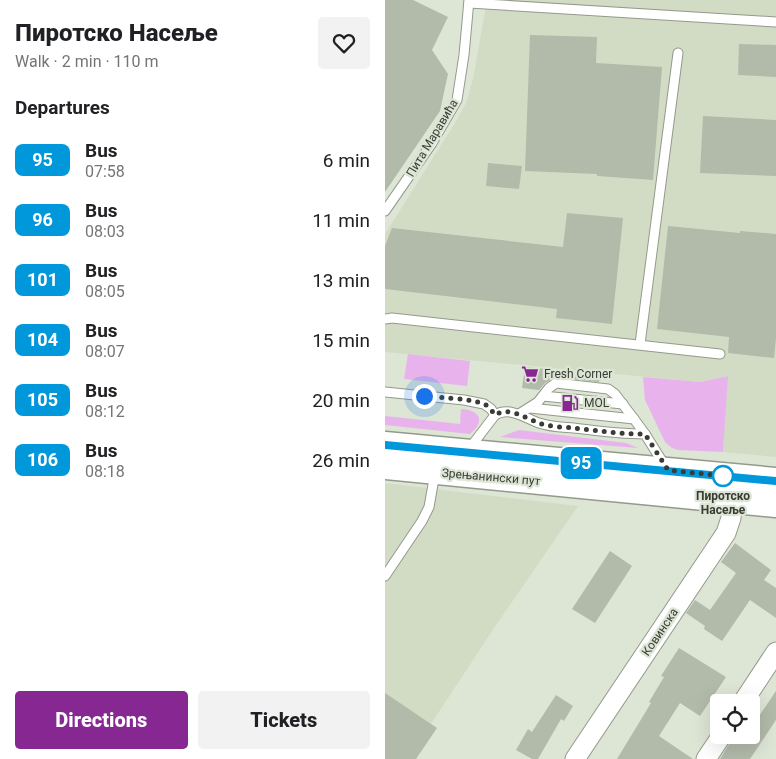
<!DOCTYPE html>
<meta charset="utf-8">
<style>
:root{--surface:#fff;--page:#f2f2f2;--text:#202124;--muted:#757577;--accent:#872892}
body{margin:0;font-family:Roboto,sans-serif;background:var(--page);color:var(--text);height:100vh;display:flex;flex-direction:column;font-size:19px;white-space:nowrap}
*{box-sizing:border-box;margin:0}
p{font-size:16px;color:var(--muted)}
.icon{flex:none;width:28px;height:28px;fill:none;stroke:currentColor;stroke-width:2;stroke-linecap:round;stroke-linejoin:round}
.map{position:relative;flex:1;overflow:hidden}
.drawer{display:flex;flex-direction:column;background:var(--surface);width:385px}
.drawer>*{flex:none}
.badge{padding:0 10px;border-radius:8px;font-size:18px;line-height:32px}
.controls{position:absolute;left:325px;top:694px;display:grid;gap:10px}
.controls a{display:grid;place-items:center;width:50px;height:50px;border-radius:5px;background:var(--surface);box-shadow:0 5px 20px #0002;font-size:25px}
.you{position:absolute;width:25px;height:25px;margin:-12px;border:4px solid #fff;border-radius:50%;background:#1a73e8;box-shadow:0 0 0 8px #1a73e833}
.map>.badge{position:absolute;translate:-50% -50%;box-shadow:0 0 0 2px #fff}
h2{padding:0 15px;font-size:19px;line-height:45px}
.round{display:grid;place-items:center;flex:none;width:52px;height:52px;border-radius:5px;background:var(--page)}
.summary{display:flex;align-items:center;justify-content:space-between;height:85px;padding:0 15px}
h1{font-size:24px;font-weight:800;line-height:38px}
.primary-button{display:flex;gap:10px;margin-top:auto;padding:10px 15px}
.primary-button a{flex:1;height:58px;border-radius:5px;background:var(--accent);color:#fff;font-size:20px;font-weight:800;line-height:58px;text-align:center}
.primary-button a+a{background:var(--page);color:var(--text)}
ul{padding:0;list-style:none}
li{display:flex;align-items:center;gap:15px;height:60px;padding:0 15px}
li div{flex:1}
li b{display:block;font-size:19px}
li em{font-style:normal}
li .badge{min-width:55px;font-weight:700;text-align:center}
main{display:flex;flex:1;min-height:0}
.map>svg:first-child{display:block}
</style>
<main>
<section class="drawer">
<div class="summary"><div><h1>Пиротско Насеље</h1><p>Walk · 2 min · 110 m</p></div><a class="round"><svg class="icon" aria-label="heart" viewBox="0 0 24 24"><path d="M12 20l-8-8c-3-5 5-10 8-4 3-6 11-1 8 4z"/></svg></a></div>
<h2>Departures</h2>
<ul>
<li><span class="badge" style="background:#0098da;color:#fff">95</span><div><b>Bus</b><p>07:58</p></div><em>6 min</em></li>
<li><span class="badge" style="background:#0098da;color:#fff">96</span><div><b>Bus</b><p>08:03</p></div><em>11 min</em></li>
<li><span class="badge" style="background:#0098da;color:#fff">101</span><div><b>Bus</b><p>08:05</p></div><em>13 min</em></li>
<li><span class="badge" style="background:#0098da;color:#fff">104</span><div><b>Bus</b><p>08:07</p></div><em>15 min</em></li>
<li><span class="badge" style="background:#0098da;color:#fff">105</span><div><b>Bus</b><p>08:12</p></div><em>20 min</em></li>
<li><span class="badge" style="background:#0098da;color:#fff">106</span><div><b>Bus</b><p>08:18</p></div><em>26 min</em></li>
</ul>
<div class="primary-button"><a>Directions</a><a>Tickets</a></div>
</section>
<div class="map">
<svg width="391" height="759" viewBox="0 0 391 759">
<rect width="100%" height="100%" fill="#dde5d5"/>
<g fill="#d2dcc5">
<polygon points="102,0 391,0 391,457 338,452 342,376 315,382 0,352 0,234 70,123 81,103 88,79"/>
<polygon points="0,483 193,506 109,628 23,759 0,759"/>
</g>
<g fill="#e8b3ed">
<polygon points="23,354 85,361 82,386 19,379"/>
<polygon points="343,376 338,452 293,450 287,448 280,442 260,400 258,377 315,382"/>
<path d="M76,409C95,410 101,421 85,434L0,425V416L75,424Z"/>
<polygon points="134,430 241,443 253,448 115,437"/>
</g>
<g fill="#b2baaa">
<polygon points="0,0 28,0 63,17 47,50 63,74 55,111 0,192"/>
<polygon points="145,35 212,37 211,63 277,67 268,180 212,176 212,174 140,171"/>
<polygon points="354,44 391,45 391,77 353,75"/>
<polygon points="318,116 391,120 391,176 315,173"/>
<polygon points="103,163 137,166 134,189 101,186"/>
<polygon points="182,213 238,218 227,324 171,318 172,309 0,289 0,246 7,228 178,247"/>
<polygon points="283,226 355,233 355,231 391,234 391,338 389,358 343,353 344,337 272,329"/>
<polygon points="140,367 215,374 214,382 171,377 160,383 154,390 137,388"/>
<polygon points="350,543 386,570 379,580 391,588 391,618 365,600 337,641 319,629 320,626 301,613 310,600 325,610 351,573 336,562"/>
<polygon points="225,551 247,566 210,623 187,609"/>
<polygon points="294,648 341,677 315,716 295,703 274,736 308,759 232,759 266,703 264,702 279,677 276,676"/>
<polygon points="391,691 391,720 365,759 335,759 346,741 348,735 366,735 366,728"/>
<polygon points="0,693 52,728 31,759 0,759"/>
<polygon points="171,695 188,706 179,721 176,719 153,759 147,759 131,750 143,729 147,732"/>
</g>
<g fill="none" stroke-linecap="round" stroke-linejoin="round">
<g stroke="#939a8b" stroke-width="11">
<g id="service">
<polyline points="84,3 391,22"/>
<polyline points="0,211 47,143 72,100 79,55 84,0"/>
<polyline points="0,319 7,318 335,354"/>
<polyline points="255,344 293,53"/>
<polyline points="0,392 79,400 99,404 106,409 110,415"/>
<polyline points="158,396 238,404"/>
<polyline points="145,408 249,419 260,434"/>
<polyline points="134,414 153,402 164,388 171,383 223,389 230,394 249,419"/>
<path d="M84,449L110,415C124,406 140,418 154,423C165,427 178,427 189,428C213,431 236,434 260,434L280,466"/>
<polyline points="0,576 37,521 44,507 50,473"/>
</g>
</g>
<g stroke="#939a8b" stroke-width="21">
<g id="minor">
<polyline points="358,702 391,652"/>
<polyline points="190,759 341,533 346,518 348,500"/>
<polyline points="321,759 337,735"/>
</g>
</g>
<g stroke="#939a8b" stroke-width="29">
<g id="secondary">
<polyline points="0,445 391,481"/>
<polyline points="0,466 391,504"/>
</g>
</g>
<use href="#service" stroke="#fff" stroke-width="9"/>
<use href="#minor" stroke="#fff" stroke-width="19"/>
<use href="#secondary" stroke="#fff" stroke-width="26"/>
</g>
<g fill="none" stroke-linecap="round" stroke-linejoin="round">
<g stroke="#fff" stroke-width="11">
<polyline id="line" points="0,445 391,481"/>
</g>
<use href="#line" stroke="#0098da" stroke-width="8"/>
<path stroke="#393c36" stroke-width="5" stroke-dasharray="0 9" d="M39,396C55,398 85,398 99,404C104,406 107,411 110,415C124,406 140,418 154,423C165,427 178,427 189,428C213,431 236,434 260,434L283,470L338,476"/>
</g>
<defs>
<g id="supermarket-bare" transform="scale(1.35)"><path d="M-6-5.5h2.5l.6 2H6L4.5 2H-2.5L-4.4-4H-6ZM-1.5 3.2a1.3 1.3 0 1 0 .1 0ZM3 3.2a1.3 1.3 0 1 0 .1 0Z" fill="#872892" stroke="#dde5d5" stroke-width="2.5" paint-order="stroke"/></g>
<g id="fuel-bare" transform="scale(1.35)"><path d="M-5.5-6h7V0h2V4h1.3V-2.5L3-4.5l.8-.8L6-3V5H2.5V1h-1V6h-7ZM-4.2-4.7v3.2H.2V-4.7Z" fill="#872892" stroke="#dde5d5" stroke-width="2.5" paint-order="stroke"/></g>
</defs>
<g fill-rule="evenodd">
<use href="#supermarket-bare" x="145" y="374"/>
<use href="#fuel-bare" x="185" y="403"/>
</g>
<circle fill="#fff" stroke="#0098da" stroke-width="2.5" cx="338" cy="476" r="10"/>
<g text-anchor="middle" stroke-width="4.5" stroke-linejoin="round" paint-order="stroke">
<g font-size="12" fill="#393c36" stroke="#dde5d5">
<text transform="translate(47 138) rotate(-59)" y="4">Пита Маравића</text>
<text transform="translate(106 477) rotate(5)" y="4">Зрењанински пут</text>
<text transform="translate(275 632) rotate(-56)" y="4">Ковинска</text>
</g>
<g font-size="12" fill="#393c36" stroke="#dde5d5" text-anchor="start">
<text x="159" y="378">Fresh Corner</text>
<text x="199" y="407">MOL</text>
</g>
<g font-size="12" font-weight="bold" fill="#393c36" stroke="#dde5d5">
<text x="338" y="500">Пиротско<tspan x="338" dy="14">Насеље</tspan></text>
</g>
</g>
</svg>
<div class="controls">
<a><svg class="icon" aria-label="locate" viewBox="0 0 24 24"><circle cx="12" cy="12" r="6"/><path d="M12 2v4M12 18v4M2 12h4M18 12h4"/></svg></a>
</div>
<div class="you" style="left:39px;top:396px"></div>
<b class="badge" style="left:196px;top:463px;background:#0098da;color:#fff">95</b>
</div>
</main>
